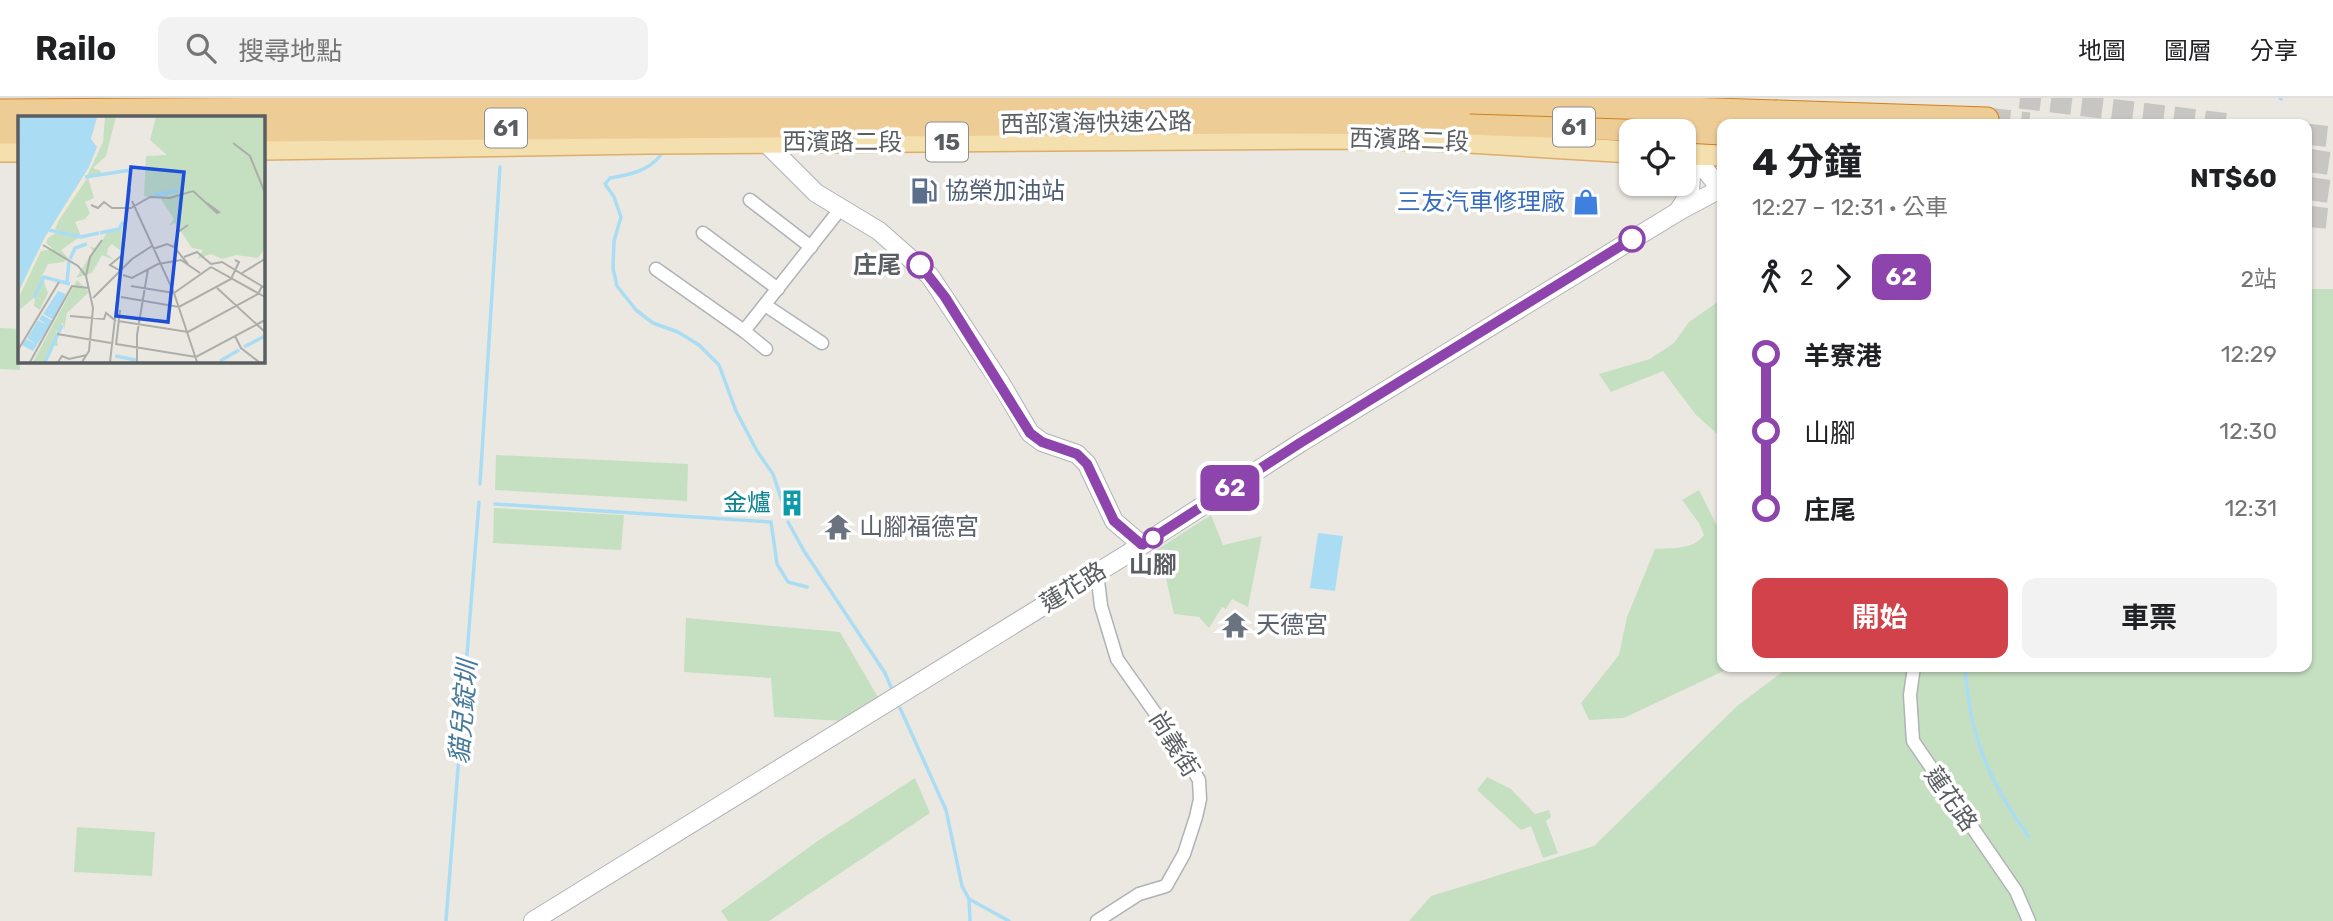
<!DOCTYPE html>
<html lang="zh-TW">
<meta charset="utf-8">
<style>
:root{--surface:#fff;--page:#f2f2f2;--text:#202124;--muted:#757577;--line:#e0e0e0;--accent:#d1424a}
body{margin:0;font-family:Rubik,"Noto Sans TC",sans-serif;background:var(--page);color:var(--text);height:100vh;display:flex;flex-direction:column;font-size:26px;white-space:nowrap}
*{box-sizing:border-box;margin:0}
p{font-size:23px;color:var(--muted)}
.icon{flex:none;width:38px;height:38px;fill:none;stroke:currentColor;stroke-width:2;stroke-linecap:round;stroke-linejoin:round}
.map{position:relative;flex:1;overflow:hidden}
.side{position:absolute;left:1717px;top:21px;width:595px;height:553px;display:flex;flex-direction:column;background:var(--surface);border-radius:14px;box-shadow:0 2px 5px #0004}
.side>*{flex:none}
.badge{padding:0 14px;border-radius:10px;font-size:24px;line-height:46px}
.fabs{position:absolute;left:1619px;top:21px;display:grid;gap:14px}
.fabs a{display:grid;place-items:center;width:77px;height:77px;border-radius:14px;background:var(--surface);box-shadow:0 2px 5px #0004;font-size:35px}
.map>.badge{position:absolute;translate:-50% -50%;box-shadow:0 0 0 4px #fff}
.legs{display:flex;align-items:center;gap:10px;height:77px;padding:0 35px;font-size:23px}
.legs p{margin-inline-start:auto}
.head{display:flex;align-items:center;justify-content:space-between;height:119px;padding:0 35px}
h1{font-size:38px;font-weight:700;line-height:52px}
.action{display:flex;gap:14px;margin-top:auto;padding:14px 35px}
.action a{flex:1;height:80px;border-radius:14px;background:var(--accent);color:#fff;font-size:28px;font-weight:700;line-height:80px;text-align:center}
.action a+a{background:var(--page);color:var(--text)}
ul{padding:0 35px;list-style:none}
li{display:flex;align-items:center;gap:24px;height:77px;font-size:26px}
li i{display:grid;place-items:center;width:10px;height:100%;margin:0 9px;background:currentColor}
li i::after{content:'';width:18px;height:18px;margin:-9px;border:5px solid;border-radius:50%;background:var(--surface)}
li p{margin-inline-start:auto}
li:first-child i{background:linear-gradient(#0000 50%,currentColor 0)}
li:last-child i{background:linear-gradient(currentColor 50%,#0000 0)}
header{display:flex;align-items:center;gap:42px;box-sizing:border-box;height:98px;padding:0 35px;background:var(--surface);border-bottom:2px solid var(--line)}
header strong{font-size:33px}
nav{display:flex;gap:38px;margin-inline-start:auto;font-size:24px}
.search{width:490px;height:63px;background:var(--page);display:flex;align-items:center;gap:18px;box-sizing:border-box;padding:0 24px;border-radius:14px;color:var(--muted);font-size:26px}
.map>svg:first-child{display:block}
</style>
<header>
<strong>Railo</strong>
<div class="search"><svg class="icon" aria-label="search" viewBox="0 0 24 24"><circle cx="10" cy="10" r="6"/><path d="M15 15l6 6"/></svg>搜尋地點</div>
<nav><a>地圖</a><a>圖層</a><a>分享</a></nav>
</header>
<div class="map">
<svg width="2333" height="823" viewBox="0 0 2333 823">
<rect width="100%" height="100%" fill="#ebe8e2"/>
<g fill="#c5e0c1">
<polygon points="2307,191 2333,191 2333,823 1409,823 1431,798 1594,748 1737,608 1789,569 2306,569"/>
<polygon points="1722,201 1722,340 1696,317 1663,273 1611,294 1599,276 1650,261 1674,245 1689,224"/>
<polygon points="0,230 19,231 20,272 0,271"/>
<polygon points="496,357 688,366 687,403 495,392"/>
<path d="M1699,392L1717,428L1722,431V569H1732L1624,620L1589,622L1581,605L1619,557L1627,519L1655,451C1672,450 1693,452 1704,437L1699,425L1682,402Z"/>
<polygon points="494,410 624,417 621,452 493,445"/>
<polygon points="1211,417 1223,447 1262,438 1248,509 1232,501 1226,511 1222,509 1209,530 1199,519 1174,516 1166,480 1136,465"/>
<polygon points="686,520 840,534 879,601 844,623 774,619 771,580 684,574"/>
<polygon points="1487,679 1511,691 1535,716 1549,712 1551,719 1546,723 1558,755 1543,760 1531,728 1521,732 1477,692"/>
<polygon points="915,680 930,715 769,823 728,823 721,813 819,742"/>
<polygon points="77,729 155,734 152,778 74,774"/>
</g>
<polygon fill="#aaddf3" points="1318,435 1343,438 1335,493 1310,490"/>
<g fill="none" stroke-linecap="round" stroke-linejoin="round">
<g stroke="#aaddf3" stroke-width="3.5">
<polyline points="2280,0 2281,1"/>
<path d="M660,58C648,73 629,77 610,80L605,86L614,99L621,119L614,143L613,170L617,188L636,212L653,225L678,234L699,247L719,267L736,313L757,353L773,376L782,403"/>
<polyline points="480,386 500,69"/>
<polyline points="495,406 771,424 777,466 788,484 807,489"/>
<polyline points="788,424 804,453 885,575 891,589"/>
<path d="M1965,569C1970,639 1988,682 2029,739"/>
<polyline points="900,610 946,712 962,788 969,801 1009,823"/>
<polyline points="969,801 970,823"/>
<polyline points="446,823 479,404"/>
</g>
<g stroke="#c7c6c2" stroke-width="21" stroke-dasharray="21 10" stroke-linecap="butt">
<polyline points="2020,0 2230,26"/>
<polyline points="2306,36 2333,39"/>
<polyline points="2306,118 2333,121"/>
</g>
<g stroke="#c7c6c2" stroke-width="23" stroke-dasharray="23 11" stroke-linecap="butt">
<polyline points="1987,21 2029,26"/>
<polyline points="2306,62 2333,66"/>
<polyline points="2306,90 2333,94"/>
</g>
<g stroke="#afb3b6" stroke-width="15">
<g id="street">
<polyline points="750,102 811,149"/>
<polyline points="703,135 778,191"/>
<polyline points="656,171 744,233"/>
<polyline points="765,207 822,245"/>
<polyline points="766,251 744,233 841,110"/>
<polyline points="1914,569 1910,597 1913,643 2016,793 2029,823"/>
<polyline points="1097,823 1139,796 1166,788 1184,756 1196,719 1200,701 1199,682 1182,653 1117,561 1101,508 1097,474"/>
</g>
</g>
<g stroke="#afb2b5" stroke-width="20">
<g id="secondary">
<polyline points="1691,21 1692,56 1721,91"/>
<polyline points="760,39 816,95 879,133 930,178 1000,284 1030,335 1042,344 1077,356 1087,366 1114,423 1142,447"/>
<polyline points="1679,112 1690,95 1692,56"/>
<polyline points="533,823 1142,447 1300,345 1679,113 1722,90"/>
</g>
</g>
<g stroke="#dead68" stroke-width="24">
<g id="primary">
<polyline points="262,51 647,45 1334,40 1436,42 1631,54"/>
<polyline points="0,53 19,53"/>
<polyline points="1684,56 1722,57"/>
</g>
</g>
<g stroke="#d0801d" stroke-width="25">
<g id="highway">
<polyline points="0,13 1470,4"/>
<polyline points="1777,14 1987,21"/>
<polyline points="262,32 1257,24 1469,25 1678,33"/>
<polyline points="0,34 19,34"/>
</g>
</g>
<use href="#street" stroke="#fff" stroke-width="12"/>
<use href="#secondary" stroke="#fff" stroke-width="18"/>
<use href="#primary" stroke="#f4dfae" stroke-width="21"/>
<use href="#highway" stroke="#eecc96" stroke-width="23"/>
<g stroke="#d0801d" stroke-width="25" stroke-linecap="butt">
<g id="highway-bridge">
<polyline points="1470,4 1777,14"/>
<polyline points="1684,33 1722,35"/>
</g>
</g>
<use href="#highway-bridge" stroke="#eecc96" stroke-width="23"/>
</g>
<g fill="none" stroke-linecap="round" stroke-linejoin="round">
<g stroke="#fff" stroke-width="16">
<polyline id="line-1" points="920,167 945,199 1030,335 1042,344 1077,356 1087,366 1114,423 1142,447 1300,345 1632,141"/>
</g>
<use href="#line-1" stroke="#8e44ad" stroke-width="10"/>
</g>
<defs>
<g id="fuel-bare" transform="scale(2.1)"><path d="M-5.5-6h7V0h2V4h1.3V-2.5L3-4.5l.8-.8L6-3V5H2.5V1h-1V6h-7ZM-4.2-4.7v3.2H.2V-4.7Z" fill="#5c6f8a" stroke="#fff" stroke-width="2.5" paint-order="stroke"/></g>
<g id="shop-bare" transform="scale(2.1)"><path d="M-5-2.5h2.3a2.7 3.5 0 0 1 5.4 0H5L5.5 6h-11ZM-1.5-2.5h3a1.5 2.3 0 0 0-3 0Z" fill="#3f7fe0" stroke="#fff" stroke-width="2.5" paint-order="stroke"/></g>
<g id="building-bare" transform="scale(2.1)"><path d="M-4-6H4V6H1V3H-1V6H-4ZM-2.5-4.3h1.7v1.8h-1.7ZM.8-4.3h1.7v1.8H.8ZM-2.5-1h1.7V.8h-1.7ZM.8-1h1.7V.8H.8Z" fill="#0f9aa8" stroke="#fff" stroke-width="2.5" paint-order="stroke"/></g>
<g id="temple-bare" transform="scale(2.1)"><path d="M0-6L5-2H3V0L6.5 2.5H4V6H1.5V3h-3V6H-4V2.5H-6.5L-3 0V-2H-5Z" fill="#6b7280" stroke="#fff" stroke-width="2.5" paint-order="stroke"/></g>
</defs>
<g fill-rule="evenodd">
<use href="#fuel-bare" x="924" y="93"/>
<use href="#shop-bare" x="1586" y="104"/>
<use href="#building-bare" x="792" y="405"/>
<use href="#temple-bare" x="838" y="429"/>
<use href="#temple-bare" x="1235" y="527"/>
</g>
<g fill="#fff" stroke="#8e44ad" stroke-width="3.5">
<circle cx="1632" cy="141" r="12"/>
<circle cx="920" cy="167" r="12"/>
<circle cx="1153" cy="440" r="9"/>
</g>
<g text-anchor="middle" stroke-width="7" stroke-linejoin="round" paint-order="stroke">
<g fill="#fff" stroke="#8c8e90" stroke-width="2">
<rect x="1553" y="9.5" width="42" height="39" rx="5"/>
<rect x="485" y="10.5" width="42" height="39" rx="5"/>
<rect x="926" y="24.5" width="42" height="39" rx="5"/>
</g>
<g font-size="23" font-weight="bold" fill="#5a5e61">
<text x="1574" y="37">61</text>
<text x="506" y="38">61</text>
<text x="947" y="52">15</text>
</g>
<g font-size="24" fill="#5a5e61" stroke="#fff">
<text transform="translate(1096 25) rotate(-1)" y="8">西部濱海快速公路</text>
<text transform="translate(1409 42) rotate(2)" y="8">西濱路二段</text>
<text x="842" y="52">西濱路二段</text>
<text transform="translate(1073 489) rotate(-32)" y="8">蓮花路</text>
<text transform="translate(1174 646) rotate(58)" y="8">尚義街</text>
<text transform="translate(1951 701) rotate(55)" y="8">蓮花路</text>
</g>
<g font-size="24" fill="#4e5e75" stroke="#fff" text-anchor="start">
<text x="945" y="101">協榮加油站</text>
</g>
<g font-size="24" fill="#366cbe" stroke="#fff" text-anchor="end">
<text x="1565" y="112">三友汽車修理廠</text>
</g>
<g font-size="24" font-weight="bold" fill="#5a5e61" stroke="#fff" text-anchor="end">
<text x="901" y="175">庄尾</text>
<text x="1153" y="475" text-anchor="middle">山腳</text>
</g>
<g font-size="24" fill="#0d838f" stroke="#fff" text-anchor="end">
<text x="771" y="413">金爐</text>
</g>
<g font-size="24" fill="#5b616d" stroke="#fff" text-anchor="start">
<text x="859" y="437">山腳福德宮</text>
<text x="1256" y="535">天德宮</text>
</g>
<g font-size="26" font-style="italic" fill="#477a9a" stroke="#fff">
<text transform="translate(463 614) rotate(-85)" y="9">貓兒錠圳</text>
</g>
</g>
<g transform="translate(18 18)">
<rect width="247" height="247" fill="#ebe8e2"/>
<path d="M87,1H98L88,40L75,52L83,55L82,59L69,60L85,26ZM138,1H247V132L240,142L218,139L204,143L193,138L179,143L185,134L174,132L157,107L151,110L156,103L142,82L126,80L128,40L149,39L132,24ZM70,61L76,82L67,86L72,97L67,103L57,106L63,120L43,134L50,142L46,146L30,148L24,160L30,177L22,194L16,190L17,181L0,195V183L23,135L35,133L28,127L30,122L41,115L37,113L41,104ZM104,112L103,135L94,128L90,132L89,138L96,144L84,139L74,157L58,162L75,135L72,131L79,132L91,114ZM59,164L71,176L49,197L46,214L45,206L38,216L40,230H35L26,246H15Z" fill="#c5e0c1"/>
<path d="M76,25L79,32L66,64L28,123L0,182V161Z" fill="#f4e8d4"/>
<path d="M0,1H79L73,23L79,31L71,51L27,121L0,177ZM40,175L48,178L36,204L25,198ZM24,199L35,205L15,235L4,229L8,223L18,228L9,222L20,204L29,209L21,203Z" fill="#aaddf3"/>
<path fill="none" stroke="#aaddf3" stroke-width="3.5" d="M67,61L113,54M136,79L159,75M31,114L63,121L81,117M82,117L101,113L105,106M52,143L57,132L69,128M49,166L51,145M16,182L26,161L52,168M226,231L247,220M97,240L118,244M202,245L221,234M27,246L44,209"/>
<path fill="none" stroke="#adadaa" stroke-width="2" d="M215,27L232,40L247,77M114,85L156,177L179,246M73,89L80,92L86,86L94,92H113L132,81L152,82L175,75L199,97L201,96L189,87M25,129L60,150L68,160L75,192L71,235L64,246M156,131L170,148M156,131L160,116L170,109M135,133L149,128L156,131M166,141L179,136L193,148M193,148L204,146L247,172M193,151L247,181M101,154L92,149L103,140M224,157L247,143M105,159L114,162L140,148L163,144L182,157M68,160L72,141L84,124M113,170L156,177M199,172L247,216M156,177L193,151M103,181L161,191L213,163L221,146L217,144M75,182L114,143L134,130M52,200L86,203L88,197L98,205M100,205L170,216L240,178L244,170M39,218L93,227M217,220L223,232L241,246M98,228L178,241L247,204M98,229L102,194M0,234L41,166M12,246L54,170L71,172M40,246L44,240L51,243L69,239M92,246L112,73M119,246V219L130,153"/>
<path fill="#1d4ed8" fill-opacity="0.15" stroke="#1d4ed8" stroke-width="3.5" d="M113,51L166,56L150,206L98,200Z"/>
<rect width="247" height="247" fill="none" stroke="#5a5e61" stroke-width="3.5"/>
</g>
</svg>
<div class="fabs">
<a><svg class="icon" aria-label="locate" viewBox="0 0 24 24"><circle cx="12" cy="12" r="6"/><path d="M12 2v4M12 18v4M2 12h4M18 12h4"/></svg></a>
</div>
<b class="badge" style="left:1230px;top:390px;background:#8e44ad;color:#fff">62</b>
<section class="side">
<div class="head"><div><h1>4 分鐘</h1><p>12:27 – 12:31 · 公車</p></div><b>NT$60</b></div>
<div class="legs"><svg class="icon" aria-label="walk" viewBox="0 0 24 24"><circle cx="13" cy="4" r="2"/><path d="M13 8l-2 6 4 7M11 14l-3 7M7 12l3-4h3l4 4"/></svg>2<svg class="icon" aria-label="forward" viewBox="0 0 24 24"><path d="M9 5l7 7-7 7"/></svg><b class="badge" style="background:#8e44ad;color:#fff">62</b><p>2站</p></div>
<ul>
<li><i style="color:#8e44ad"></i><b>羊寮港</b><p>12:29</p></li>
<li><i style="color:#8e44ad"></i><span>山腳</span><p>12:30</p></li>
<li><i style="color:#8e44ad"></i><b>庄尾</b><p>12:31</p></li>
</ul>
<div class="action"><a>開始</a><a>車票</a></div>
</section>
</div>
